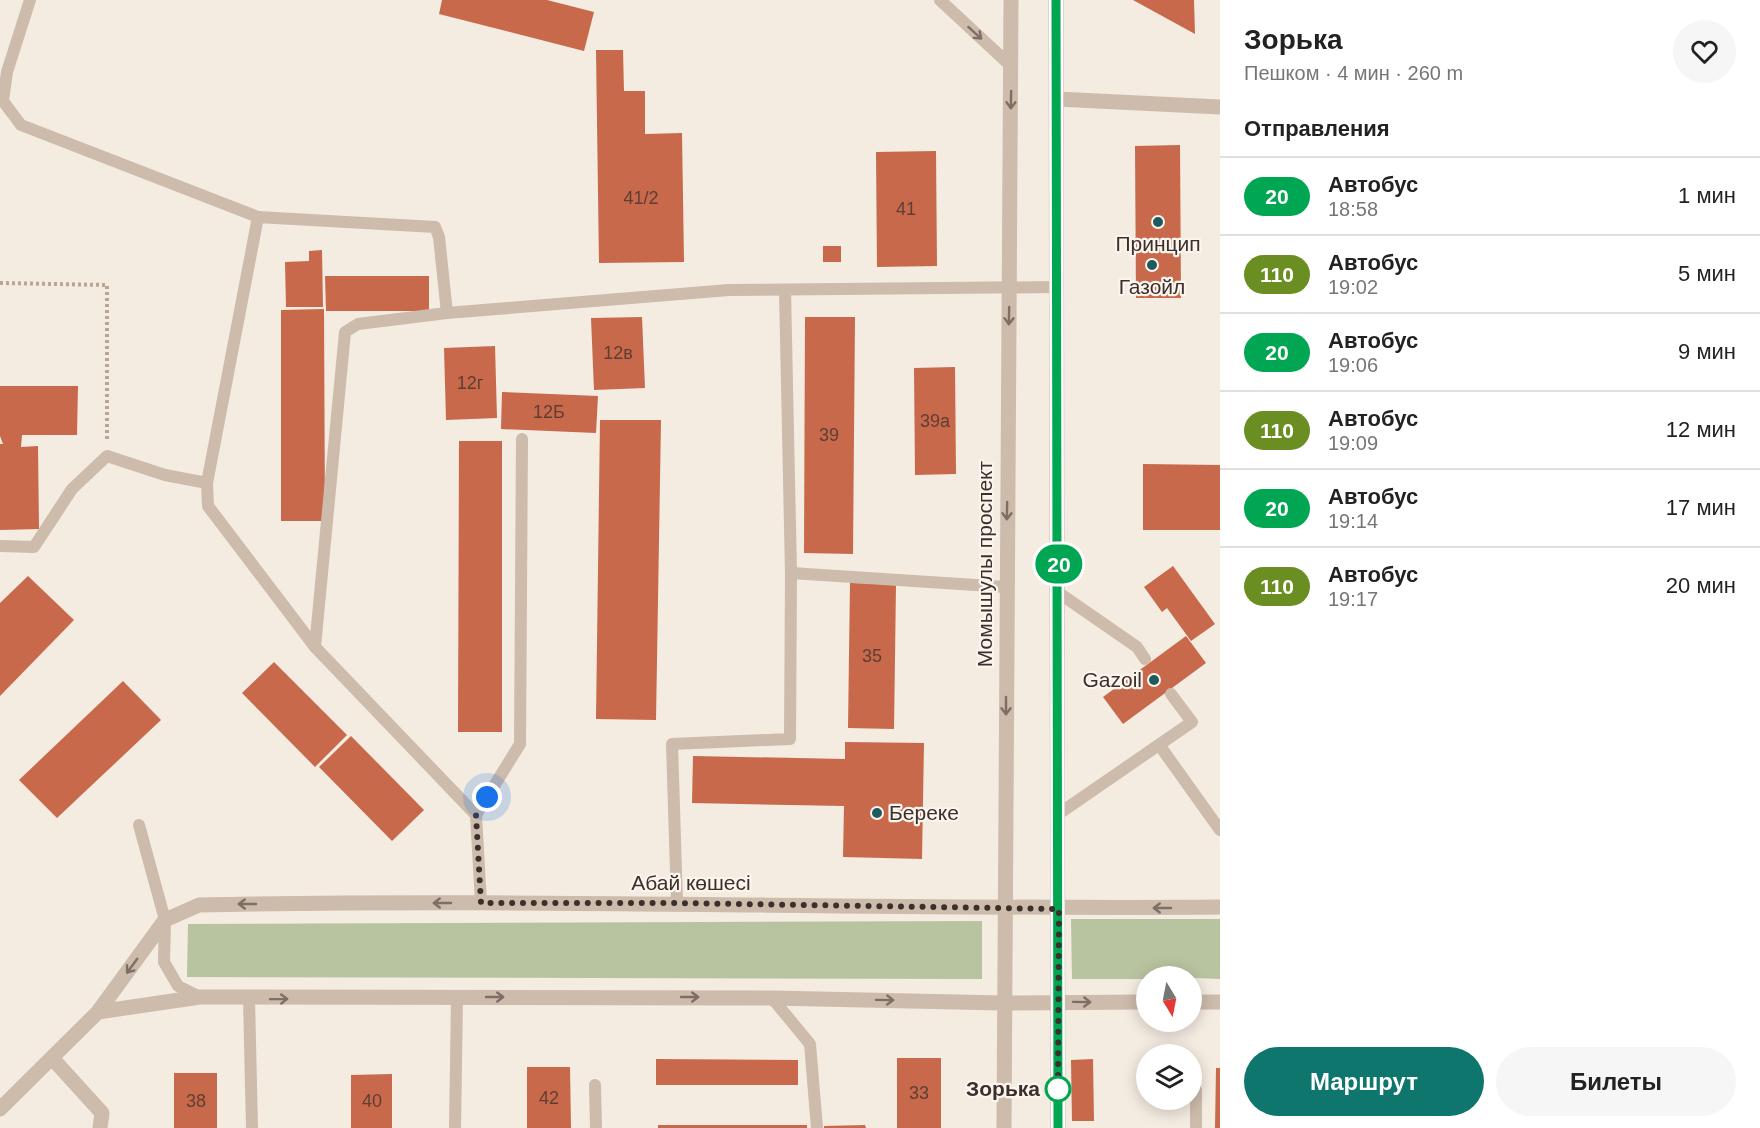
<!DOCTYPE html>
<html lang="ru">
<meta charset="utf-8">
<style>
:root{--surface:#fff;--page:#f6f6f6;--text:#222;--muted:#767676;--line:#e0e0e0;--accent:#0f766e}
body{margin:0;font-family:Helvetica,sans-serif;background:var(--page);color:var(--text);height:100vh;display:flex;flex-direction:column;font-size:22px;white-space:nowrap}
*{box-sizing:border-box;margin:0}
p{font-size:20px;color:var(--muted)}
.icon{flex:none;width:33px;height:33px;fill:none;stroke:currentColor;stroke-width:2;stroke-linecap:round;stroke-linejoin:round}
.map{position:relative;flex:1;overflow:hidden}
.side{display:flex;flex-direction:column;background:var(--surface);width:540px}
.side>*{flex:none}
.badge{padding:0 12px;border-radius:20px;font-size:21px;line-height:39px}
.needle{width:39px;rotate:170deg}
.buttons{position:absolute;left:1136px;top:966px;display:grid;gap:12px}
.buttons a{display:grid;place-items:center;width:66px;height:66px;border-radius:50%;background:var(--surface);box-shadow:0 3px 15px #0003;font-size:30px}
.you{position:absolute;width:30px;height:30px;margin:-15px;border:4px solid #fff;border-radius:50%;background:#1a73e8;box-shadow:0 0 0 9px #1a73e833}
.map>.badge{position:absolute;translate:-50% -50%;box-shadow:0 0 0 3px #fff}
h2{padding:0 24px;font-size:22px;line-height:54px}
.round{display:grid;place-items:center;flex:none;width:63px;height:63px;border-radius:32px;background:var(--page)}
.summary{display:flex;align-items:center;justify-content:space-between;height:102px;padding:0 24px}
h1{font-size:28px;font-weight:700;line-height:45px}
.primary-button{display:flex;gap:12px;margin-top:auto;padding:12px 24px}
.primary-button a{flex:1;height:69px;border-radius:36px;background:var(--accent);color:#fff;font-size:24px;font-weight:700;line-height:69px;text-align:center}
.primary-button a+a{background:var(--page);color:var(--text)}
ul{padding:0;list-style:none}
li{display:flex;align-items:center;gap:18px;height:78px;padding:0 24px;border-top:2px solid var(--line)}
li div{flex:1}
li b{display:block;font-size:22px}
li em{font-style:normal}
li .badge{min-width:66px;font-weight:700;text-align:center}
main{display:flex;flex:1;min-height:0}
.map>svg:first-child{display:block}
</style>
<main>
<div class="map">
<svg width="1220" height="1128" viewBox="0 0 1220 1128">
<rect width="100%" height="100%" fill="#f4ebe1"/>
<g fill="#b8c4a0">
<polygon points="1071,919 1220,919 1220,979 1146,976 1146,979 1072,979"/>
<polygon points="982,921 982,979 187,977 188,924"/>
</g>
<g fill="#c8694b">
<polygon points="442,0 547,0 594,12 584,51 439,14"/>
<polygon points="1133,0 1194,0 1195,34"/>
<polygon points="596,50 623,50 624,91 645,91 645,134 682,133 684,262 599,263"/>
<polygon points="1180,145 1181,298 1136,298 1135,146"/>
<polygon points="936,151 937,266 877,267 876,152"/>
<rect x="823" y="246" width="18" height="16"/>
<polygon points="322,250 323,307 286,307 285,262 309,261 309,251"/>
<polygon points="325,276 429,276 429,311 326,311"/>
<polygon points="324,309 325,521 281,521 281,310"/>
<polygon points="642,317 645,388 594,390 591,318"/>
<polygon points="805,317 855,317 853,554 804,553"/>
<polygon points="495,346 497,418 446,420 444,348"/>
<polygon points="955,367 956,474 915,475 914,368"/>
<polygon points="0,386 78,386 77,435 22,435 21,447 38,446 39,529 0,530 0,444 3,444 0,436"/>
<polygon points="502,392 598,396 596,433 501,429"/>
<polygon points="600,420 661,420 656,720 596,719"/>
<polygon points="459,441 502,441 502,732 458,732"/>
<polygon points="1143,464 1220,465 1220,530 1143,530"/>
<polygon points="1173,566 1215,624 1191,641 1167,608 1162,612 1144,587"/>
<polygon points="28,576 74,620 0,696 0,603"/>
<polygon points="850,583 896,584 894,729 848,728"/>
<polygon points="1186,636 1206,663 1123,724 1103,697"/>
<polygon points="274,662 347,735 315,767 242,693"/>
<polygon points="123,681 161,720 57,818 19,780"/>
<polygon points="351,736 424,810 392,841 319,767"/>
<polygon points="845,742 924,743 922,859 843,857 844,806 692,803 693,756 845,759"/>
<rect x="897" y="1058" width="44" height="70"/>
<polygon points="656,1059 798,1060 798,1085 656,1085"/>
<polygon points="1093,1059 1094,1121 1072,1121 1071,1060"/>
<polygon points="527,1067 570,1067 571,1128 527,1128"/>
<polygon points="1216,1068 1220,1068 1220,1128 1215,1128"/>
<rect x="174" y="1073" width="43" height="55"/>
<polygon points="392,1074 392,1128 351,1128 351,1075"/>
<rect x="658" y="1125" width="149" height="3"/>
<polygon points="865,1125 866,1128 824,1128 824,1126"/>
</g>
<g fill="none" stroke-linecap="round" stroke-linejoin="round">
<polyline stroke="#b9a596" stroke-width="4" stroke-dasharray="3 3" stroke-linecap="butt" points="0,283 107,285 107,441"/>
<g stroke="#cdbbac" stroke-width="12">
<polyline points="30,0 7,72 3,101 21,125 258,217"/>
<polyline points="940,0 1011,66"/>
<polyline points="785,290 791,573"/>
<polyline points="447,313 729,290 1058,287"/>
<polyline points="0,546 34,547 72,489 107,456 165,475 207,483"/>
<polyline points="1059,593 1137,647 1145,659"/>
<polyline points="315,647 345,332 358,324 447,313 439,237 435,227 258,217 207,483 208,506 315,647 476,815 481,903"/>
<polyline points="1160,746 1220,830"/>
<polyline points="476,815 520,744 522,439"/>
<polyline points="1057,815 1192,722 1171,694"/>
<polyline points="139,825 165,920 164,962 178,986 200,997"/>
<polyline points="677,903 672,744 790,739 791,573 1006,587"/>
<polyline points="772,998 810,1044 817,1128"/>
<polyline points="249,999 252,1128"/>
<polyline points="595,1085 596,1128"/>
<polyline points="1196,1090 1196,1128"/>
<polyline points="455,1128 457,997"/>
</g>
<g stroke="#cdbbac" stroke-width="15">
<polyline points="1057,99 1220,107"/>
<polyline points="52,1058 102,1113 100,1128"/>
</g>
<g stroke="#cdbbac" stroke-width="15">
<polyline points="1056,0 1058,1128"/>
<polyline points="1191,1002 1220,1002"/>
<polyline points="98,1012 200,997 772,998 1003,1003 1146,1002"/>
<path d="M0,1109L98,1012L165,920L199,905C539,898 880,910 1220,907"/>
<polyline points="1004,1128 1011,0"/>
</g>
</g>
<defs><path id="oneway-shaft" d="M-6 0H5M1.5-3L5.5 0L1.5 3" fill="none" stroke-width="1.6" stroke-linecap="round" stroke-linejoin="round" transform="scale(1.5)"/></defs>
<g stroke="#7d6f65">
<use href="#oneway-shaft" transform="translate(975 33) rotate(42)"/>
<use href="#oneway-shaft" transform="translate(1011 100) rotate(91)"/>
<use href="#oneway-shaft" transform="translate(1009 316) rotate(91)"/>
<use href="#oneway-shaft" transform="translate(1007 511) rotate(91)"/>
<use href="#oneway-shaft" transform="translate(1006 706) rotate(90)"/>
<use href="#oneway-shaft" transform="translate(442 903) rotate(180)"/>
<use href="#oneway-shaft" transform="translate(247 904) rotate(180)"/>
<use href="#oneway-shaft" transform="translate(1162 908) rotate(180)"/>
<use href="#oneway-shaft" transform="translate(132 966) rotate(126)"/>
<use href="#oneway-shaft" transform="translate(495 997)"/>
<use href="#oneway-shaft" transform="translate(690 997)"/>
<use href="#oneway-shaft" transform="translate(279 999) rotate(-1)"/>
<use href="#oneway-shaft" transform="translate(885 1000) rotate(1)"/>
<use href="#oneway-shaft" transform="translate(1082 1002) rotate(1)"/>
</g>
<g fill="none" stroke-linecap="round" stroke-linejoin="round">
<g stroke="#fff" stroke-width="14">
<polyline id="line" points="1056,0 1058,1128"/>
</g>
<use href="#line" stroke="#00a651" stroke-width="9"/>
<polyline stroke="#3b302b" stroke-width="6" stroke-dasharray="0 10.8" points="487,797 476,815 481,903 677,903 1059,909 1058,1089"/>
</g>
<g fill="#1f5a5e" stroke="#fbf5ee" stroke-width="2">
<circle cx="1158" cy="222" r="6"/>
<circle cx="1152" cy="265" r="6"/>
<circle cx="1154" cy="680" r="6"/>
<circle cx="877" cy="813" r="6"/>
</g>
<circle fill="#fff" stroke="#00a651" stroke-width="3" cx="1058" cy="1089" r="12"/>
<g text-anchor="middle" stroke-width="4.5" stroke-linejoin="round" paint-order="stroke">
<g font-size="18" fill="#5e3e33">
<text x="641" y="204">41/2</text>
<text x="906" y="215">41</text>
<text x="618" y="359">12в</text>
<text x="470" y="389">12г</text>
<text x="549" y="418">12Б</text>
<text x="935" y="427">39а</text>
<text x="829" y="441">39</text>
<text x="872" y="662">35</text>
<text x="919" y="1099">33</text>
<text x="549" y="1104">42</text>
<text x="196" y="1107">38</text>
<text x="372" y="1107">40</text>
</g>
<g font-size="21" fill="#3b302b" stroke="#fbf5ee">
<text x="1158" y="251">Принцип</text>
<text x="1152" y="294">Газойл</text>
<text x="1142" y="687" text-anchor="end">Gazoil</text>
<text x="889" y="820" text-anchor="start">Береке</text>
</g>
<g font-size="21" fill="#3b302b" stroke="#fbf5ee">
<text transform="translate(985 564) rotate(-90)" y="7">Момышулы проспект</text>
<text x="691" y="890">Абай көшесі</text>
</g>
<g font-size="21" font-weight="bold" fill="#3b302b" stroke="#fbf5ee" text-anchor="end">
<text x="1040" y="1096">Зорька</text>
</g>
</g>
</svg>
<div class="buttons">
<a><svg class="needle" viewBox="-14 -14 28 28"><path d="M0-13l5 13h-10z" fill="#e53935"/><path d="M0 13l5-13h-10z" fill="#767676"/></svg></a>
<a><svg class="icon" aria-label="layers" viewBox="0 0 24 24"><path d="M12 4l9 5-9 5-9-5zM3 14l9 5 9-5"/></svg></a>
</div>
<div class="you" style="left:487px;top:797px"></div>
<b class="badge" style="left:1059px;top:564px;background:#00a651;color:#fff">20</b>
</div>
<section class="side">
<div class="summary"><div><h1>Зорька</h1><p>Пешком · 4 мин · 260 m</p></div><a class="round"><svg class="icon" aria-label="heart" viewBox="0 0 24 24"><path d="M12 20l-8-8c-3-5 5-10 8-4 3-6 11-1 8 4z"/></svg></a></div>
<h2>Отправления</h2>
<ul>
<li><span class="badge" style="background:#00a651;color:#fff">20</span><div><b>Автобус</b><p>18:58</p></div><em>1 мин</em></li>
<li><span class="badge" style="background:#6b8e23;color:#fff">110</span><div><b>Автобус</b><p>19:02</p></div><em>5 мин</em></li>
<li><span class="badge" style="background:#00a651;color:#fff">20</span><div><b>Автобус</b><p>19:06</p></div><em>9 мин</em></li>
<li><span class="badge" style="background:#6b8e23;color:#fff">110</span><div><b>Автобус</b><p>19:09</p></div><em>12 мин</em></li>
<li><span class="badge" style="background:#00a651;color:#fff">20</span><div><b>Автобус</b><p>19:14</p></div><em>17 мин</em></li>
<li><span class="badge" style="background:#6b8e23;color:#fff">110</span><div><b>Автобус</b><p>19:17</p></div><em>20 мин</em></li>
</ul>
<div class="primary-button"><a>Маршрут</a><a>Билеты</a></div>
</section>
</main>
